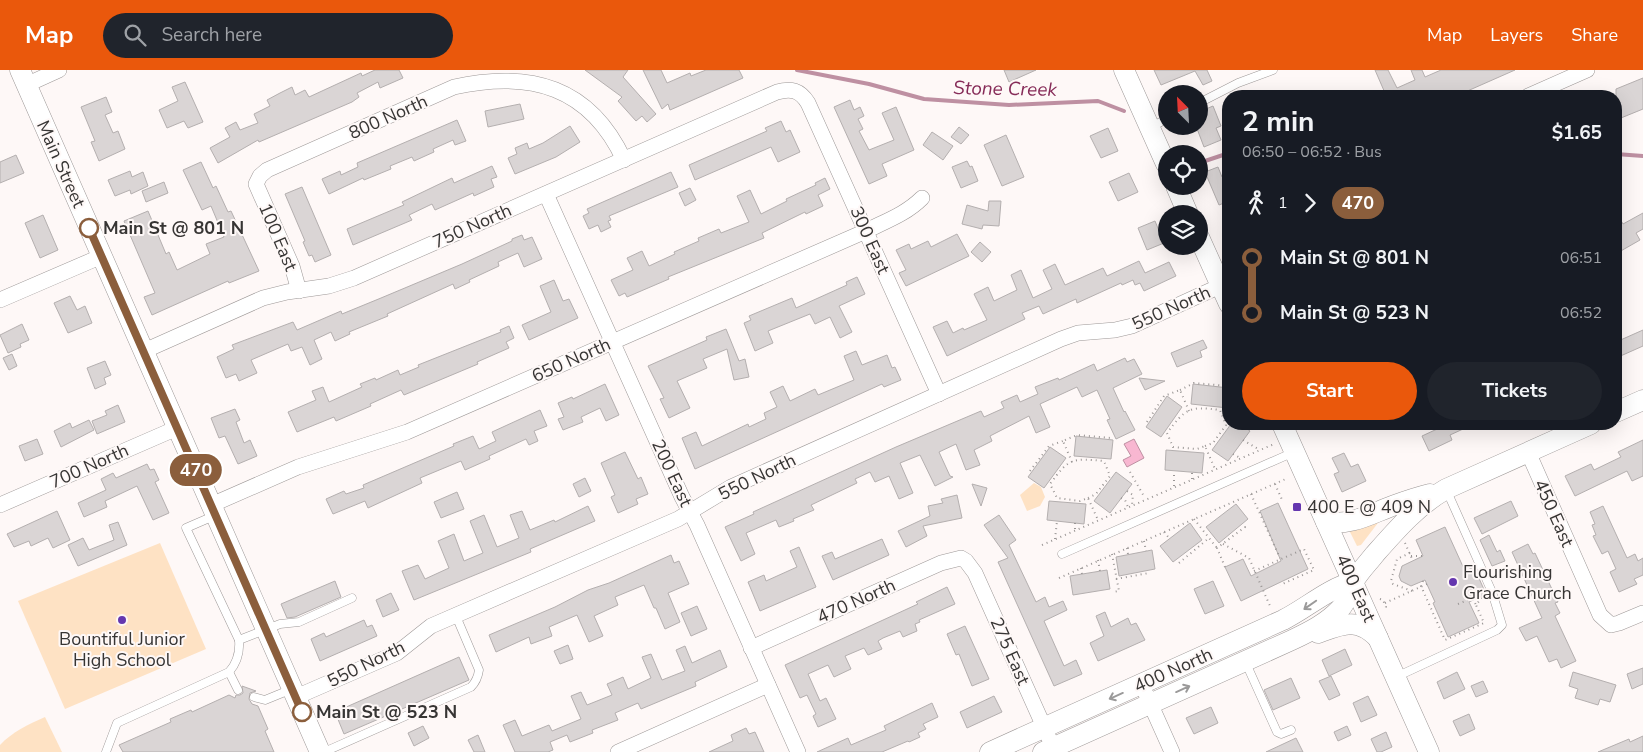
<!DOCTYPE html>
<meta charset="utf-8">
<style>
:root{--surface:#171b24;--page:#20242c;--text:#f1f3f6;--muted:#9ea1a6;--accent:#ea580c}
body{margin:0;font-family:"Nunito Sans",sans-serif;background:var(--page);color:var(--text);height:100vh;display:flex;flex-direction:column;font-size:19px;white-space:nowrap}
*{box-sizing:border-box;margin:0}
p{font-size:16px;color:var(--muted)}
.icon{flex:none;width:28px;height:28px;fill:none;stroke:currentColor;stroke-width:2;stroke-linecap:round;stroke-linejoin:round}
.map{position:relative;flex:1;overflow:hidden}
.sheet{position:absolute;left:1222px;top:20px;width:400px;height:340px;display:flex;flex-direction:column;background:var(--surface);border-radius:20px;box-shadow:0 5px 20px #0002}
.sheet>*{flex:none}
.badge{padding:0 10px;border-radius:16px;font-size:18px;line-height:32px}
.needle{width:32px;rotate:336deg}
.tools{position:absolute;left:1158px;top:15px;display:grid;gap:10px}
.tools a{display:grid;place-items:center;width:50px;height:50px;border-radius:50%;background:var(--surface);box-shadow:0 5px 20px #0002;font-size:25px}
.map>.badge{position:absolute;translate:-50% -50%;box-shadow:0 0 0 2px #fff}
.legs{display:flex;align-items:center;gap:8px;height:55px;padding:0 20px;font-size:16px}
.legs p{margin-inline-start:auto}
.headline{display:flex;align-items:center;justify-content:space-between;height:85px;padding:0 20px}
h1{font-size:28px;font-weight:700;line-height:38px}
.cta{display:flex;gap:10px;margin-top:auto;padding:10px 20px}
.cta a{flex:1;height:58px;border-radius:30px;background:var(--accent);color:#fff;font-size:20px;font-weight:700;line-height:58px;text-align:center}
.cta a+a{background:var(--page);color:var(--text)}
ul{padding:0 20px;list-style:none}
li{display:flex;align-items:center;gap:18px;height:55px;font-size:19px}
li i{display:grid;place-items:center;width:8px;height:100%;margin:0 6px;background:currentColor}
li i::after{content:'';width:12px;height:12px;margin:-6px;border:4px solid;border-radius:50%;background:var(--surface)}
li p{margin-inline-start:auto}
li:first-child i{background:linear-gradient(#0000 50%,currentColor 0)}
li:last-child i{background:linear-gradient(currentColor 50%,#0000 0)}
header{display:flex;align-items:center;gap:30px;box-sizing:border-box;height:70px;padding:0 25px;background:var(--accent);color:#fff}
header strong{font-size:24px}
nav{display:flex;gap:28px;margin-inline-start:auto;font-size:18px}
.search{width:350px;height:45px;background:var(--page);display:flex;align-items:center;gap:12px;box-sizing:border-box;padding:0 18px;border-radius:28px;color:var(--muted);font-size:19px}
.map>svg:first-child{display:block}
</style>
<header>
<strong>Map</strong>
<div class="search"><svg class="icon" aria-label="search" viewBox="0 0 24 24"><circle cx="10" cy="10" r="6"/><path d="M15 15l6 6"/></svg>Search here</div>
<nav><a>Map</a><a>Layers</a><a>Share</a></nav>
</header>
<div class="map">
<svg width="1643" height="682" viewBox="0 0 1643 682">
<rect width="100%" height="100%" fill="#fef8f7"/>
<g fill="#fee2c4">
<polygon points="1034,413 1041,417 1045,427 1040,436 1027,441 1020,425"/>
<polygon points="1381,449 1361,475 1357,476 1349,460"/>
<polygon points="160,473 206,579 65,639 18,531"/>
<path d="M45,647L62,682H0V675C12,662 29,654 45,647Z"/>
</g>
<polygon fill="#f8b7d1" stroke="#be90a2" points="1134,369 1144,388 1127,397 1123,390 1131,386 1124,374"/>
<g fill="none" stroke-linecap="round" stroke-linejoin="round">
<g stroke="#be90a2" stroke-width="4">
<polyline points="797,0 869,14 924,29 1009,35 1098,31 1124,41"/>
<polyline points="1616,84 1643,86"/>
<polyline points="1199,93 1229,83"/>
</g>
</g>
<g fill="#dad5d5" stroke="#b4afaf">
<polygon points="375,0 399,0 403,8 380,18 378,12 357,23 359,27 352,32 259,72 258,70 218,93 210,78 230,67 225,58 236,52 240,60 258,53 254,44 270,36 267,30 280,23 292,17 295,25 305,20 309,27 361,3 362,6"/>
<polygon points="585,0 628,0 623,7 656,44 647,52 642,46 636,51 618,31 622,27"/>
<polygon points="643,0 661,0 667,13 690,3 691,6 706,0 739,0 743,8 670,40 668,34 662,39"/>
<polygon points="1004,0 1036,0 1009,12"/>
<polygon points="1154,0 1207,0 1212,11 1203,15 1195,1 1161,15"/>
<polygon points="1375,0 1388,0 1397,18 1415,10 1411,0 1422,0 1425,7 1441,0 1515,0 1456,26 1378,26 1385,23"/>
<polygon points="1643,8 1643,39 1616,50 1616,19"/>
<polygon points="185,12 203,52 188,58 184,51 167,58 159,40 178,31 172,17"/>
<polygon points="106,27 112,42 105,45 113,63 118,61 125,79 99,91 91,72 95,71 81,37"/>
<polygon points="850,30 854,40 860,37 864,46 858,49 863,59 859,61 869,80 894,70 882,43 896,37 914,80 882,94 887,106 869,114 834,37"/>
<polygon points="520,34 524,49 488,57 485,41"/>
<polygon points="1213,36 1221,56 1216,58 1221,70 1204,77 1196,56 1199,56 1199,42"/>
<polygon points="457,50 466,71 455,75 453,70 433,79 434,82 414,91 412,87 390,96 391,99 364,110 363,108 329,124 322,109 340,101 341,105 358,97 357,93"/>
<polygon points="781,51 786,62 790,60 800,82 778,92 771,77 695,110 689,95 767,61 765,58"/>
<polygon points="570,56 580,72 556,87 515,104 508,88 517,84 515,78 527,73 529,79 543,73"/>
<polygon points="959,57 969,65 961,74 951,67"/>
<polygon points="1108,58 1118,81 1101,88 1090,66"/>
<polygon points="932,62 953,76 943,90 923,75"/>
<polygon points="1006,65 1024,107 1002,116 984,75"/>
<polygon points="16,85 24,103 0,113 0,92"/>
<polygon points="967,91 970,97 972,96 978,111 961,118 952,97"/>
<polygon points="201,92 213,118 216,116 228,142 231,141 259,201 229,213 228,211 152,245 144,227 155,223 124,151 148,141 166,184 169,182 177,200 210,184 206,174 224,167 211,136 202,140 183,100"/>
<polygon points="492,96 497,107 491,109 494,117 474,126 473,123 435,140 432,134 409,145 412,150 353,175 347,159 404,135 402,132 452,108 454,113"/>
<polygon points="1218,97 1222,107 1229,104 1229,131 1219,135 1205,102"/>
<polygon points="130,101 132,107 143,102 148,116 131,124 130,120 115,126 108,110"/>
<polygon points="671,102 678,117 609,146 611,150 608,151 611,157 601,162 598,155 589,159 583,146 589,143 587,139"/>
<polygon points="1129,103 1138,122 1118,131 1109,112"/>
<polygon points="825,108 830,119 818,125 823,136 806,144 805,142 762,163 764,168 668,207 669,209 627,227 625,223 619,226 611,210 633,200 627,188 642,181 649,196 675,184 674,182 699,171 698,168 719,159 721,163 749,152 737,126 750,120 761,144 787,131 786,129 816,115 815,113"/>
<polygon points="164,112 168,123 146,132 142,121"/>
<polygon points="302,117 331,185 315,192 312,185 309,186 303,172 305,171 285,124"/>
<polygon points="690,118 696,130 685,136 679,123"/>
<polygon points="989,131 1001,131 999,156 983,155 982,159 962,154 967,135 988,141"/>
<polygon points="1616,142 1623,154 1643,143 1643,159 1636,163 1640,170 1619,182 1616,176"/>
<polygon points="43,145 58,180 40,188 25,153"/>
<polygon points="1155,151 1164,173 1147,180 1138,158"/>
<polygon points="957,164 969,186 906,216 899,203 906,200 896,180 909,174 911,179 928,171 931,177"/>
<polygon points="522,165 524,170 532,167 542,189 524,197 518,183 498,192 499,196 469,210 470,212 455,219 453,214 387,244 388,246 349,262 350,264 335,271 331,262 314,270 322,289 310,295 302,277 291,281 288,274 251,290 257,303 239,311 236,304 226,308 217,287 234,279 232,275 293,252 297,260 341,241 342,244 381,228 462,194 512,171 512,169"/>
<polygon points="980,172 991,182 982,192 971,182"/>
<polygon points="1139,191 1145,203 1169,192 1176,206 1144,221 1140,213 1135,215 1133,210 1122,215 1121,213 1077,233 1076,229 1043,244 1039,236 1022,243 1025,249 947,286 933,257 947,251 953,263 963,258 964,260 987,250 974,224 988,217 994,231 1017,220 1011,205 1021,200 1033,228 1052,219 1043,200 1055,194 1065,215 1103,198 1107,206"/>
<polygon points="857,207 865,224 839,236 852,262 840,268 830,247 815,254 810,244 768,261 773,273 755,281 744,253 751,250 749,246 792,228 796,238 847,215 846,212"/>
<polygon points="554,210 563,231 569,229 578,248 529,270 522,255 551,242 540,216"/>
<polygon points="70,226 77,240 85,236 92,253 68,263 54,233"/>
<polygon points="22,254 29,270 20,274 21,277 8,283 0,265"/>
<polygon points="509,256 514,268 506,272 509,278 477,292 478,294 404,325 401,320 370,334 371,336 336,351 334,347 297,362 288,342 316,330 312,321 323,317 329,332 362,317 360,314 375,308 376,310 398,300 400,305 419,297 418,295 501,262 500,260"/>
<polygon points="726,259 739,291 745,289 749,307 734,310 727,279 703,289 707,298 677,311 690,338 669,348 660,329 664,328 648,296 707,270 706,267"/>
<polygon points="1643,260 1643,276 1616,288 1616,272"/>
<polygon points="1203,270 1207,278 1200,281 1202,287 1177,297 1171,283"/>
<polygon points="856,281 862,295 887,285 892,298 895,297 901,310 884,317 882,314 695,399 682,368 696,362 702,376 748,354 749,357 766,349 764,343 777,337 770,322 783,316 790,331 815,319 818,325 854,310 844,286"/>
<polygon points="12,284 17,296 9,300 3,288"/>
<polygon points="1125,288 1127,292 1134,289 1142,304 1113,318 1124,342 1125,341 1135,360 1116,369 1107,350 1110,349 1097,320 1082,327 1077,317 1040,334 1050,357 1036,363 1029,346 990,366 992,371 974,380 980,395 966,400 956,374 939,382 950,406 953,407 935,416 920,385 900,393 913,423 899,429 889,406 875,412 870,402 855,409 857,413 811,435 814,440 793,449 794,451 779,457 776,450 746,463 755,484 741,491 725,457 754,444 753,442 896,377 981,341 984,347 1004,338 1001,332 1017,325 1020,332 1038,324 1035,317 1058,308 1059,310 1094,294 1097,301"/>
<polygon points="105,291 111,305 104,308 106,314 95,319 87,298"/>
<polygon points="1139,308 1165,311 1145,320"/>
<polygon points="605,314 619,345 606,351 600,338 581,347 583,352 563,360 558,349 564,347 558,333 572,327 573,329"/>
<polygon points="1193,314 1229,318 1228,338 1191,334"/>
<polygon points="1167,326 1182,337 1161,367 1146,357"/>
<polygon points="118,335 125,352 97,364 92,351 107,345 105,341"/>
<polygon points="235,339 240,350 236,352 244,373 250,370 257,386 238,394 225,366 219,368 211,348"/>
<polygon points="540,340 547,356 534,361 538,371 529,375 526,369 489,386 490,389 465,400 461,391 420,408 422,413 368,438 365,431 333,444 326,429 344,421 346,424 364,418 363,415 454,376 453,374 473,366 479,379 496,371 492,362"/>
<polygon points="89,350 94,360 61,377 54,361 70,353 72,358"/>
<polygon points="1231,354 1240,354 1250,361 1228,391 1212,380"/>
<polygon points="1448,354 1474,354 1450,365 1452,370 1429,381 1422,366"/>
<polygon points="1076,366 1113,370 1111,389 1074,386"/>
<polygon points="37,369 43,384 25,391 19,376"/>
<polygon points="1643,370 1643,406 1632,411 1627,401 1575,426 1565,406 1591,394 1594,400 1621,387 1618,382"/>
<polygon points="1050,377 1066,388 1044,418 1028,407"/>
<polygon points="1166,380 1204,383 1202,403 1165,400"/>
<polygon points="625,382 638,409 641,407 648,424 636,429 638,434 618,443 611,427 615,425 601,393"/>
<polygon points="1344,383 1351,397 1358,394 1366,411 1342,422 1334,404 1339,402 1332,388"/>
<polygon points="147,394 150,400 154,399 159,410 155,412 169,443 153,450 137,416 105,431 107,437 84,447 78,433 106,420 101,409 113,403 116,408"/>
<polygon points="1116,402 1132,414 1110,443 1094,431"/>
<polygon points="585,408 591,421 579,427 573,414"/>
<polygon points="972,414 987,418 981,436"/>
<polygon points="457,422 464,439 441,448 434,432"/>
<polygon points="957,425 962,448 923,456 927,466 906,477 898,461 930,446 928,436 943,433 941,429"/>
<polygon points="1049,431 1086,434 1084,454 1047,450"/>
<polygon points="1511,431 1518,446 1482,464 1474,448"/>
<polygon points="1278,433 1308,499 1241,531 1225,497 1243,489 1251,506 1281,491 1260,441"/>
<polygon points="1236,434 1248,449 1219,473 1206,457"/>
<polygon points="588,436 595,451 530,479 531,482 414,530 402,501 418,495 425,509 449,498 438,471 454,464 464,491 483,483 470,451 484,445 497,477 519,468 510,445 522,441 530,460 554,450 555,452"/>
<polygon points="1603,436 1627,488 1635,484 1638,491 1643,488 1643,505 1634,509 1637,514 1619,522 1610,502 1616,499 1608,481 1602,484 1593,466 1596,465 1592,455 1595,454 1590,442"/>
<polygon points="57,441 70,470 53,478 48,468 31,476 29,471 14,477 7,464"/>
<polygon points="999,445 1016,470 1009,475 1036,532 1045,527 1049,537 1063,531 1067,540 1044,551 1064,596 1076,590 1082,604 1054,616 998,492 1008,488 984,455"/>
<polygon points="118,452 127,475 78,496 68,475 83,468 89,480 114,470 109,455"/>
<polygon points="1190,453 1202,470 1173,492 1160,476"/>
<polygon points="1445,457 1465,501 1474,497 1486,524 1469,532 1479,553 1448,567 1433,533 1435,532 1425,510 1411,516 1401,511 1399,506 1402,496 1423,486 1416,470"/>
<polygon points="1489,465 1497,482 1500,480 1505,491 1492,496 1480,470"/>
<polygon points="882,469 889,485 833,510 822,486 832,482 835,489"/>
<polygon points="1528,474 1533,484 1535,483 1558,532 1555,533 1560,543 1555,546 1576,591 1561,598 1557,589 1549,592 1537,566 1526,571 1519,558 1542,548 1512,482"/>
<polygon points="799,477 816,517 760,541 748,512 764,505 766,511 797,497 790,481"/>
<polygon points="1152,480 1155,499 1119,506 1116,487"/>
<polygon points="671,485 674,493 679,491 689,514 668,523 680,552 665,559 656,538 654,538 644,515 615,527 618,535 594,546 603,566 589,572 577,545 549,557 552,566 531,574 529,567 496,582 489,565 555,537 588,520 609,513"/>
<polygon points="1107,500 1110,519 1073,525 1070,506"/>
<polygon points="335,511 341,527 295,547 287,548 281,534"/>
<polygon points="1213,511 1224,536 1205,544 1194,519"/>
<polygon points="947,517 955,534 919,550 920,552 915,554 917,561 903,567 900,561 883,568 878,571 882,579 868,585 864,578 845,586 851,599 834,607 828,595 808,604 820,631 826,628 836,649 818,657 813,646 816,644 807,625 800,628 785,595 918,534 916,532"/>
<polygon points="391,523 399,540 383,547 376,530"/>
<polygon points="697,536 707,559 691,566 681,543"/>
<polygon points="1105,542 1111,557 1128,548 1131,555 1136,553 1145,570 1098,591 1090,573 1104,566 1096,546"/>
<polygon points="364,550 367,557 372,555 377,566 320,591 311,569 324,563 326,567"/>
<polygon points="965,556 989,609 972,616 959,584 956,585 947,564"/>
<polygon points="568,575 573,589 560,594 554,581"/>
<polygon points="685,576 692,593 720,580 727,597 695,612 696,616 641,639 638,633 615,643 618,650 592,660 593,663 570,672 567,665 550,672 553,680 548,682 515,682 503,655 515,650 522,666 549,655 552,661 581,649 571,626 581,622 587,635 612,625 607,614 623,607 628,619 651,608 642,587 651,584 662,610 685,601 676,580"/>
<polygon points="1345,579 1352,595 1329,606 1322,590"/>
<polygon points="459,587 469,610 344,664 335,642"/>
<polygon points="1643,598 1643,614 1632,619 1627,604"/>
<polygon points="1457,602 1465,619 1444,629 1437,612"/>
<polygon points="1573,602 1616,615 1610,632 1600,629 1598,635 1575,628 1578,619 1569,616"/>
<polygon points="1331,606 1340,625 1329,630 1319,611"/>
<polygon points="1291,608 1300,628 1273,640 1264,620"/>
<polygon points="1483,611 1488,622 1476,627 1471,616"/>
<polygon points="242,616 256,621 250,623 249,629 252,634 258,636 268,659 265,661 274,682 123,682 119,675 171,652 170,649 191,640 192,642 229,625 235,628 236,625 240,625 243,623"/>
<polygon points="994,626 1002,642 967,658 960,642"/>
<polygon points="1368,626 1377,645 1361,652 1353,633"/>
<polygon points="932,633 938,647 923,654 926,659 918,663 920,667 909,672 908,671 882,682 817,682 848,668 851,675 886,660 884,656"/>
<polygon points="1211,637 1218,653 1194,664 1186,648"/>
<polygon points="1469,644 1475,659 1460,666 1453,651"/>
<polygon points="423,656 429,668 414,676 408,663"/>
<polygon points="1347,656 1351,665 1338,671 1334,662"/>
<polygon points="746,658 749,664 755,662 764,682 709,682 733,671 731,665"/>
<polygon points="1386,662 1392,677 1381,682 1377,682 1371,669"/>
<polygon points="478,665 485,682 474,682 468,670"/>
<polygon points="1643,666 1643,682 1598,682 1629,669 1630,672"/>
<polygon points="1296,668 1303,682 1266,682"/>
</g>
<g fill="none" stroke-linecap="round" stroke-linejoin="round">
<g stroke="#9d9897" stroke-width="9">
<g id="service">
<polyline points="1199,33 1238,13 1273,0"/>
<polyline points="1150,58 1166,49"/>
<polyline points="216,445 186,458 239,570"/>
<polyline points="1062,484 1294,382"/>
<polyline points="1245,591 1277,662 1281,664 1291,660"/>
<polyline points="229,602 238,620"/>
<polyline points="1396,607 1497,560 1502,555 1492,522 1446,419"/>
<polyline points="254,627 265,630 292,619"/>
<path d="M106,682L117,653L229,602C237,593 240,582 239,570L280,554L299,552L352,528"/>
<path d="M324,682L471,617C476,612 478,607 479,600L456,546"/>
</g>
</g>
<g stroke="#9d9897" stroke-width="16">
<g id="minor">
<polyline points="26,15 59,0"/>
<polyline points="1528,26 1587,0"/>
<polyline points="546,124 682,427 697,455 798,682"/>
<path d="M299,221L292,196L256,114L260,106L267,100L454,17C531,0 590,17 624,90"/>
<polyline points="0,230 102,186"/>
<path d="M144,281L263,228L287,222L329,216L354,208L777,22C791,18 800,20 808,33L939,324"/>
<polyline points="1528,382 1600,545 1611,555 1619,553 1643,543"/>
<polyline points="0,435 177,358"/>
<path d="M211,435L298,397L407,362L866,161C886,151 906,144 922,128"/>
<polyline points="751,578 941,493 961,488 966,491 975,503 1053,677"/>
<polyline points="1146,624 1172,682"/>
<polyline points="296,627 397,583 431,556 678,449 731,417 1061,269 1078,263 1115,260 1132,256 1229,212"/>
<polyline points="618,682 768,615"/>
</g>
</g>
<g stroke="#9d9897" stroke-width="21">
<g id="secondary">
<polyline points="20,0 320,682"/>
<polyline points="1124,0 1166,94"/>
<polyline points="1176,116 1188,144"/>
<polyline points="1199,167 1229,234"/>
<polyline points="1616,342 1643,330"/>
<polyline points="1282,354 1429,682"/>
<path d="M1326,452C1352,456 1372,443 1395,435C1406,431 1418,427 1430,424"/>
<path d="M1318,563C1343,554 1357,547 1378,568"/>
<path d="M990,682L1283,550C1307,538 1327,519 1353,512"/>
<path d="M1043,682L1292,570C1309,562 1327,553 1340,539C1348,530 1349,521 1354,511C1359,502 1368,493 1375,484C1397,459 1417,436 1446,419L1591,354"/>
</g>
</g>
<g stroke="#9a9695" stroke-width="2" stroke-dasharray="1 4" stroke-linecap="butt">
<polyline points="1180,320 1194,313 1227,316"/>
<polyline points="1147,352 1164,326 1180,320 1189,341"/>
<polyline points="1243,370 1258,379"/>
<path d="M1205,376L1213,373L1226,355L1220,340C1189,336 1186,338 1167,363L1173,377L1197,379L1205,376L1215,399"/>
<polyline points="1233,384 1240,388"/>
<polyline points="1072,392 1063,371 1077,365 1111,368"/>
<polyline points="1030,401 1049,376 1063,371"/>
<polyline points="1130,402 1145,428"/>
<polyline points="1192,409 1192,402"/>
<polyline points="1275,414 1283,432"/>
<polyline points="1174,416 1174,401"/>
<polyline points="1127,421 1133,425 1132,435"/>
<polyline points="1251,424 1280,488"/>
<path d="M1088,428L1096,424L1110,406L1104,391C1072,388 1069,388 1050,414L1057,428L1080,431L1088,428L1098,450"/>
<polyline points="1121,428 1125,430 1128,437"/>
<polyline points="1194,449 1217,478"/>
<polyline points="1075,453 1075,460"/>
<polyline points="1164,462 1170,469"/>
<polyline points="1055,469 1057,451"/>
<polyline points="1144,471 1146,481"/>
<polyline points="1405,473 1413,491"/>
<polyline points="1223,474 1249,488 1270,536"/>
<polyline points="1042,475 1274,374"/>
<polyline points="1127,478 1128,484"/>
<polyline points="1410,483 1397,489 1391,511 1393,514 1412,521"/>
<polyline points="1112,484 1119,521 1113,522"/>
<polyline points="1411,486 1423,486"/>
<polyline points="1098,490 1100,501"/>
<polyline points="1179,493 1209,468"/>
<polyline points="1225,497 1217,478 1245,457 1242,454"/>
<polyline points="1081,498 1082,504"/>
<polyline points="1254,501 1304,479 1314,500 1280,515"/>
<polyline points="1059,508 1288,408"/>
<polyline points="1116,509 1149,503"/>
<polyline points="1423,511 1421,516 1445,570 1484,553 1476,535 1483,526"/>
<polyline points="1471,524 1476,535"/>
<polyline points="1380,529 1383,530 1386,537 1384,539"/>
<polyline points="1385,533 1427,514"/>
<polyline points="1458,534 1473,528"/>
</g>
<use href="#service" stroke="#fff" stroke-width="8"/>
<use href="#minor" stroke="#fff" stroke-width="15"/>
<use href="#secondary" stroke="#fff" stroke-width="20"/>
</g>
<defs><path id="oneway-shaft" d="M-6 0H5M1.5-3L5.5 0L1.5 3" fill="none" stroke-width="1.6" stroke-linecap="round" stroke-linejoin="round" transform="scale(1.25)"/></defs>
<g stroke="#9b9a9a">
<use href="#oneway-shaft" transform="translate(1310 535) rotate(145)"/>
<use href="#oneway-shaft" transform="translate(1183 619) rotate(-24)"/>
<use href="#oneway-shaft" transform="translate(1116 626) rotate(156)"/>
</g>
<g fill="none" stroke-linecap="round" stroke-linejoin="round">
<g stroke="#fff" stroke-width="11">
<polyline id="line-1" points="89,158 302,642"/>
</g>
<use href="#line-1" stroke="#8b5e3c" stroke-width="8"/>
</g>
<g fill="#fff" stroke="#8b5e3c" stroke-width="2.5">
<circle cx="89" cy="158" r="9"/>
<circle cx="302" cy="642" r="9"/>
</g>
<g fill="#6537af" stroke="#fef8f7" stroke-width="2">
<rect x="1292" y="432" width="10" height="10" rx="2.5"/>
<circle cx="1453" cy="512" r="5"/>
<circle cx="122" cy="550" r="5"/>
</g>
<g text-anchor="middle" stroke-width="4" stroke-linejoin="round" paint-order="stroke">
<g font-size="18" fill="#373534" stroke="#fef8f7">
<text transform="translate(388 47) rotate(-24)" y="6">800 North</text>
<text transform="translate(61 94) rotate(66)" y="6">Main Street</text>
<text transform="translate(472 156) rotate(-24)" y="6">750 North</text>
<text transform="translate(278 167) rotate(67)" y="6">100 East</text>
<text transform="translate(870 170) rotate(66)" y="6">300 East</text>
<text transform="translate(1171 238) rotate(-24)" y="6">550 North</text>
<text transform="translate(571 290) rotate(-24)" y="6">650 North</text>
<text transform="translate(89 396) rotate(-24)" y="6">700 North</text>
<text transform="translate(672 403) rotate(65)" y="6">200 East</text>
<text transform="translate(757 407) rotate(-26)" y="6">550 North</text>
<text transform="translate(1554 443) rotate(66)" y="6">450 East</text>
<text transform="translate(1356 518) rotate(66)" y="6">400 East</text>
<text transform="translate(856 531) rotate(-24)" y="6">470 North</text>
<text transform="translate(1010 581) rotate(66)" y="6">275 East</text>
<text transform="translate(366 594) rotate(-26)" y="6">550 North</text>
<text transform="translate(1173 600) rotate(-24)" y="6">400 North</text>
</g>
<g font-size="18" font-weight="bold" fill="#373534" stroke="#fef8f7" text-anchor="start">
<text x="103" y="164">Main St @ 801 N</text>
<text x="316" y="648">Main St @ 523 N</text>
</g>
<g font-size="18" fill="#373534" stroke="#fef8f7" text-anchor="start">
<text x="1307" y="443">400 E @ 409 N</text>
<text x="1463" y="508">Flourishing<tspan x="1463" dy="21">Grace Church</tspan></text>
<text x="122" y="575" text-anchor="middle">Bountiful Junior<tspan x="122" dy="21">High School</tspan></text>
</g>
<g font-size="19" font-style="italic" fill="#862b58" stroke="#fef8f7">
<text transform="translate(1005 18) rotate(1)" y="7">Stone Creek</text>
</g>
</g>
</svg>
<div class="tools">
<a><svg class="needle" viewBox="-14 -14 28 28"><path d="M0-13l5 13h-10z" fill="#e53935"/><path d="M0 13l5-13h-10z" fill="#9ea1a6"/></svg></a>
<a><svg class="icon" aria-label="locate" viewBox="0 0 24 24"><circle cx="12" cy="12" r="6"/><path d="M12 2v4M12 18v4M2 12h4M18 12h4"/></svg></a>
<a><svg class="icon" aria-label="layers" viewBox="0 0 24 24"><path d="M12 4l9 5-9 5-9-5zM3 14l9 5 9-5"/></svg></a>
</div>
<b class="badge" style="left:196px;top:400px;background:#8b5e3c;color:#fff">470</b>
<section class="sheet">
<div class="headline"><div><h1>2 min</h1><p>06:50 – 06:52 · Bus</p></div><b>$1.65</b></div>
<div class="legs"><svg class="icon" aria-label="walk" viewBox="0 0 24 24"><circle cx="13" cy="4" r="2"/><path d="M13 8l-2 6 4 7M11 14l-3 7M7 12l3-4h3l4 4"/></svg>1<svg class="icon" aria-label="forward" viewBox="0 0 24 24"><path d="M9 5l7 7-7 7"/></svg><b class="badge" style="background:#8b5e3c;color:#fff">470</b></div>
<ul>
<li><i style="color:#8b5e3c"></i><b>Main St @ 801 N</b><p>06:51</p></li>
<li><i style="color:#8b5e3c"></i><b>Main St @ 523 N</b><p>06:52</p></li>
</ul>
<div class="cta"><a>Start</a><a>Tickets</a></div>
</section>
</div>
